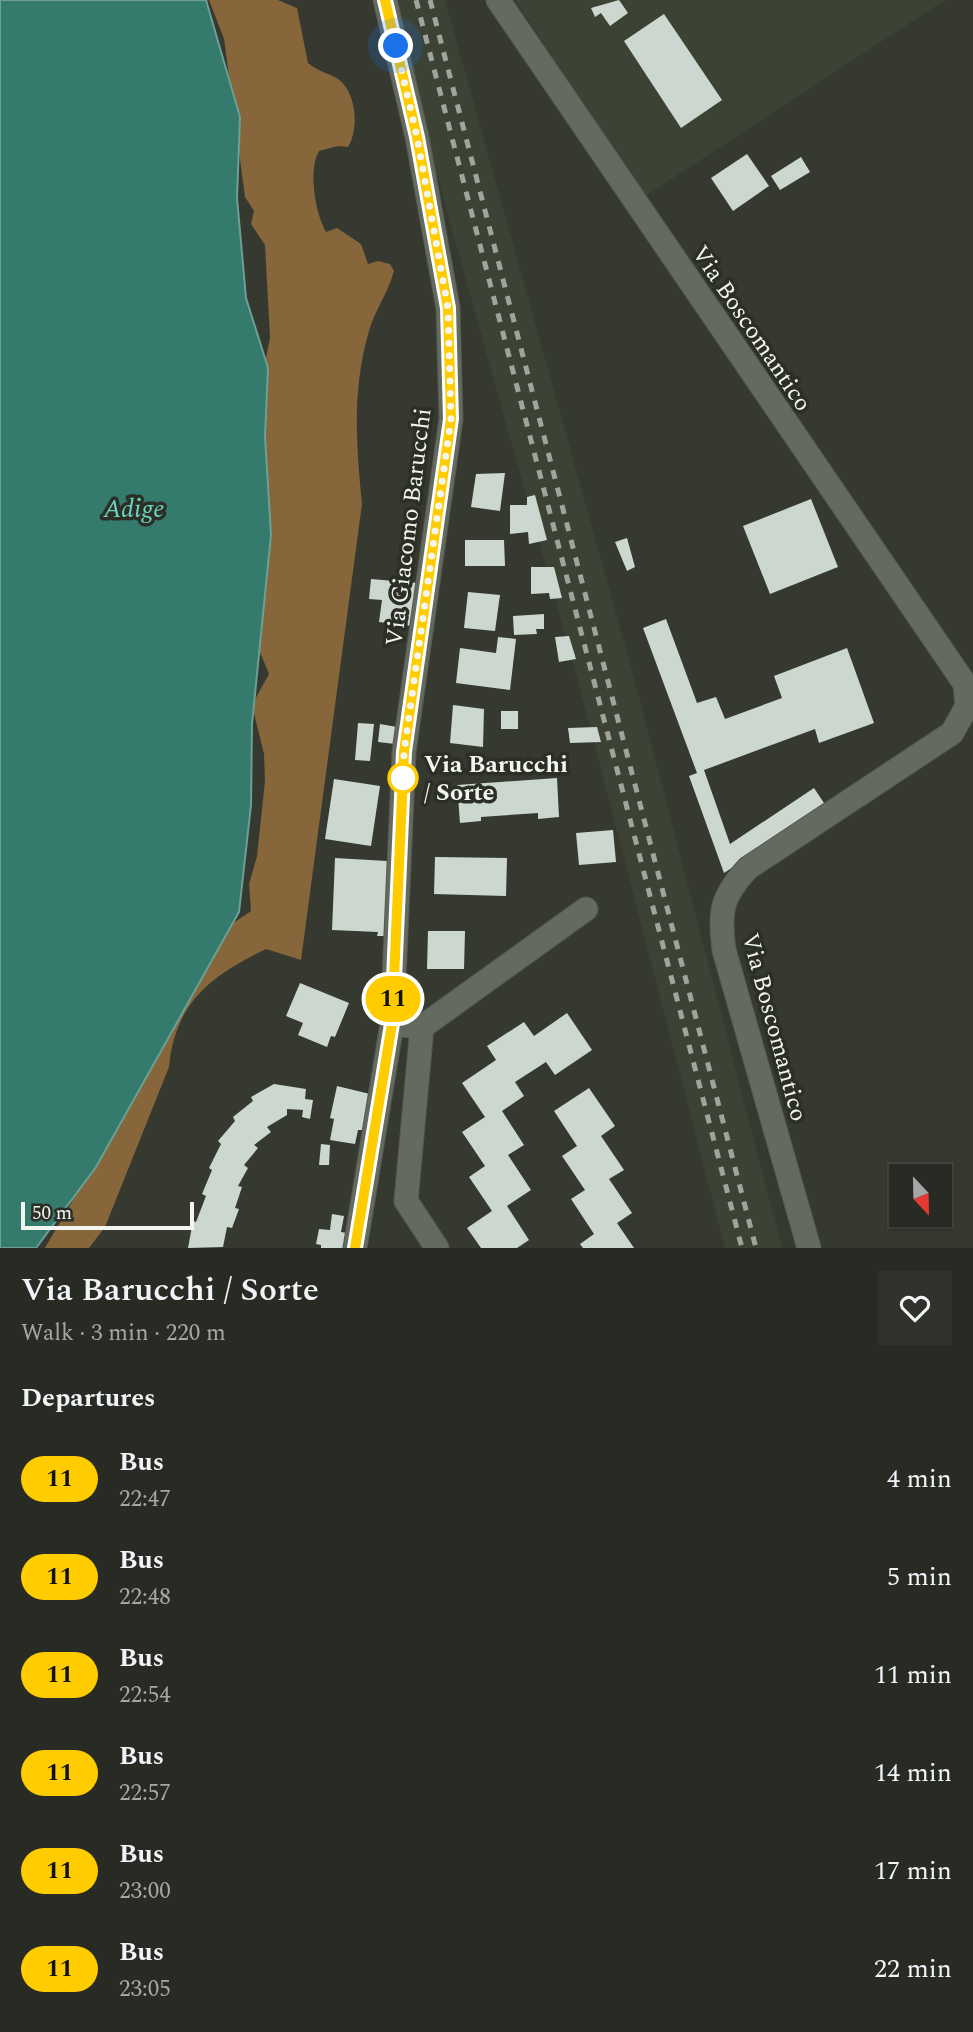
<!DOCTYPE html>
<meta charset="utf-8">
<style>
:root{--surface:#282b24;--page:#30332c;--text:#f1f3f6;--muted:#a5a7a6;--line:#444741}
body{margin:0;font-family:Spectral,serif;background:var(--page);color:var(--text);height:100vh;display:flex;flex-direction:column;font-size:26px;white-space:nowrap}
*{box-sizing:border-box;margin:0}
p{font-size:23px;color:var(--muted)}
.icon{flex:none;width:38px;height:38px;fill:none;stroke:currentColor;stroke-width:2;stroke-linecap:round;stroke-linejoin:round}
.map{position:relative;height:1248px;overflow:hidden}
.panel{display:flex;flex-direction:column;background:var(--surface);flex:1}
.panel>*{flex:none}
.badge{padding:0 14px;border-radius:23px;font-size:24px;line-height:46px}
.needle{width:46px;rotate:158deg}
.tools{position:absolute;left:889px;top:1164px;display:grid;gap:14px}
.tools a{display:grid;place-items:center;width:63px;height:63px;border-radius:0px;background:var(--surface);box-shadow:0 2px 5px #0004,0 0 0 2px var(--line);font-size:35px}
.scale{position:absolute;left:21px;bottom:18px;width:173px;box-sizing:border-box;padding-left:7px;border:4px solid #f3f6f0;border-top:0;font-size:19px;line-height:24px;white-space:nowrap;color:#f3f6f0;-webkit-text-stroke:5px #2b2f26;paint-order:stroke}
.you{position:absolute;width:35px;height:35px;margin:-18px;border:5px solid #fff;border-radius:50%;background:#1a73e8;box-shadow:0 0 0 10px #1a73e833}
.map>.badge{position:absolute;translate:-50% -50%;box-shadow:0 0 0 4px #fff}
h2{padding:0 21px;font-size:26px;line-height:63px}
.round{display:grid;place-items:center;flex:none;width:74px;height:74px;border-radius:0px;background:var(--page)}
.headline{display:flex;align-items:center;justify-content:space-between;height:119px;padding:0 21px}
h1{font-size:33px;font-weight:600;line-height:52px}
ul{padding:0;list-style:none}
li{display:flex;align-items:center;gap:21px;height:98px;padding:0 21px}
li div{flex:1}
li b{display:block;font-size:26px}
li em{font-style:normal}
li .badge{min-width:77px;font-weight:700;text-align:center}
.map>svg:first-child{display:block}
</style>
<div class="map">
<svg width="973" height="1248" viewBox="0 0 973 1248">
<rect width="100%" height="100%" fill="#353930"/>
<g fill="#3c4334">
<polygon points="388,0 445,0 634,678 782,1248 725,1248 581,692"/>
<polygon points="515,0 945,0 644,197"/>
</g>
<path fill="#86663a" d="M209,0H278L297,8L308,63C319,72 329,73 338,79C357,92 359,130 348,147L338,146L319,151C308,170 315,213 326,232L337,228L361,244L368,264L378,261L390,264L394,271C388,293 375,310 369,331C352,389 356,445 362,504L301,960L266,949C212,975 175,1002 169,1067L105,1227L89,1248H45L127,1108L220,932L251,911L249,884L257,856L265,781L264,754L252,705L269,674L259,650L255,412L270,338L265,245L251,224L254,211L245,197L224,39Z"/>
<polygon fill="#347a6d" stroke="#6d9f94" stroke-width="2" points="0,0 206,0 240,117 237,198 246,298 268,368 265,437 271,535 252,724 251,805 239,912 96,1167 36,1248 0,1248"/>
<g fill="#ccd8cf">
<polygon points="619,0 628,13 610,26 601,13 595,17 591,8"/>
<polygon points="664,14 722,100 681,128 624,41"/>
<polygon points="747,154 769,186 733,211 711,178"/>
<polygon points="801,157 810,172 780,190 771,176"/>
<polygon points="505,473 500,511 471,507 476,474"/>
<polygon points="535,495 547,540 529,544 528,532 510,534 510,505 527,505 527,497"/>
<polygon points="811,499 838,567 770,594 743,526"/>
<polygon points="627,538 635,567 627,571 615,542"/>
<polygon points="465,540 504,540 505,566 465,566"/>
<polygon points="531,567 554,567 562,598 550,599 549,593 531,594"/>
<polygon points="371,579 417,583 412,626 379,622 382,600 369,599"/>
<polygon points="468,592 500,595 495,631 464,628"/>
<polygon points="544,614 544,629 536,629 537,634 514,635 513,616"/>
<polygon points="666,619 697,703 716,697 725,719 782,698 774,676 847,648 874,723 819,743 815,729 704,770 730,844 814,788 826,806 724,873 689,776 697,773 643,628"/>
<polygon points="569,636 576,659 559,662 555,637"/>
<polygon points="498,637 516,639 510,690 456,683 460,648 496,653"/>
<polygon points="453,705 484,709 483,747 450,743"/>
<rect x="501" y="711" width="17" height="18"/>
<polygon points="358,723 374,724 370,761 355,760"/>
<polygon points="380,724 397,727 395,744 378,742"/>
<polygon points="597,727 601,742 570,743 568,728"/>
<polygon points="557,778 559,817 538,819 538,813 481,817 481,821 460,823 457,785"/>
<polygon points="334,779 380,786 371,846 325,839"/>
<polygon points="613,830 616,862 579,865 576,833"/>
<polygon points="435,857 507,858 506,896 434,894"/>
<polygon points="335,858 387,861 386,936 377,936 378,932 332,930"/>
<polygon points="428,931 465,931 464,969 427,969"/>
<polygon points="300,983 349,1003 335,1037 331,1036 327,1047 298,1035 303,1023 286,1016"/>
<polygon points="567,1013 592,1050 555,1075 546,1062 515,1082 524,1096 502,1111 524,1145 508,1155 531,1190 507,1206 529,1240 517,1248 481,1248 467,1228 492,1211 469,1177 485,1166 462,1132 485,1117 462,1083 496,1060 487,1046 524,1022 534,1036"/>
<polygon points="274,1084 306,1089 305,1099 313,1100 310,1119 302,1117 303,1110 287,1109 287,1115 267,1127 271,1132 254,1145 258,1148 244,1165 248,1168 238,1186 242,1187 235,1208 239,1209 232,1228 227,1227 223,1247 188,1248 193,1221 196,1222 206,1196 202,1194 212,1170 209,1168 221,1144 218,1141 235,1121 233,1117 253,1101 251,1097"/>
<polygon points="337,1086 370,1094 363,1130 358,1130 355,1144 330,1140 334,1119 330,1118"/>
<polygon points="589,1088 615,1126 601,1136 624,1170 609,1179 632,1213 617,1223 634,1248 583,1248 580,1244 594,1234 571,1199 585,1190 562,1156 577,1146 554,1111"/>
<polygon points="321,1144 330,1145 329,1165 319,1165"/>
<polygon points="332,1214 344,1216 341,1232 347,1233 344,1248 321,1248 321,1245 316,1244 319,1229 330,1230"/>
</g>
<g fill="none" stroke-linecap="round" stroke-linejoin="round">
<g stroke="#555850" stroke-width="25">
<g id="minor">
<path d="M498,0L965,684L967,706L952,733L748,868C721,897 719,912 724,950L809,1248"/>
<polyline points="392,1024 422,1027 406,1201 437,1248"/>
<polyline points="422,1027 586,909"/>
<polyline points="355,1248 392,1024 404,752 451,419 448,308 417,137 385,0"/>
</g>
</g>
<use href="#minor" stroke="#656a60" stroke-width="23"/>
<g stroke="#a0a49d" stroke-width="5" stroke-dasharray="9 9" stroke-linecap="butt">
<polyline points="416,0 742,1248"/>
<polyline points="430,0 756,1248"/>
</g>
</g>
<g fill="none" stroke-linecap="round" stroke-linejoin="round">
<g stroke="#fff" stroke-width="16">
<polyline id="line" points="355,1248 392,1024 404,752 451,419 448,308 417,137 385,0"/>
</g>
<use href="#line" stroke="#fc0" stroke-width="10"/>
<polyline stroke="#f3f6f0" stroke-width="7" stroke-dasharray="0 12.6" points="396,46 417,137 448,308 451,419 404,752 403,778"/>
</g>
<circle fill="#fff" stroke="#fc0" stroke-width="3.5" cx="403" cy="778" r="14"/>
<g text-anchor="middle" stroke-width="7" stroke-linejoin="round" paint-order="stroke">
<g font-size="24" fill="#f3f6f0" stroke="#2b2f26">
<text transform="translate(752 328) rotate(56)" y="8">Via Boscomantico</text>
<text transform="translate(408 527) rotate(-83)" y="8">Via Giacomo Barucchi</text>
<text transform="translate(775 1027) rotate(75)" y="8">Via Boscomantico</text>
</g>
<g font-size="24" font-weight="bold" fill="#f3f6f0" stroke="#2b2f26" text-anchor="start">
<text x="424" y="772">Via Barucchi<tspan x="424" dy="28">/ Sorte</tspan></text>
</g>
<g font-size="26" font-style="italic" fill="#6ad5c1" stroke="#2b2f26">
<text x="134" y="517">Adige</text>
</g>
</g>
</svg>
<div class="tools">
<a><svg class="needle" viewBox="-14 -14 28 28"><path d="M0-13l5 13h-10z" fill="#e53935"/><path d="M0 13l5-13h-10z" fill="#a5a7a6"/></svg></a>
</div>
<div class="scale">50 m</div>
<div class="you" style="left:396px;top:46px"></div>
<b class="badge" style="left:393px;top:999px;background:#fc0;color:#111">11</b>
</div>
<section class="panel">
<div class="headline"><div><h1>Via Barucchi / Sorte</h1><p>Walk · 3 min · 220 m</p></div><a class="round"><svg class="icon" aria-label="heart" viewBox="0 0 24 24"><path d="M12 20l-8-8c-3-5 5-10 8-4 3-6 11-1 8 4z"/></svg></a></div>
<h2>Departures</h2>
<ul>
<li><span class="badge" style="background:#fc0;color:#111">11</span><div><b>Bus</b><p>22:47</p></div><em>4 min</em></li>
<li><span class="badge" style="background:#fc0;color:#111">11</span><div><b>Bus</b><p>22:48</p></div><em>5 min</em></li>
<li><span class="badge" style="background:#fc0;color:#111">11</span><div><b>Bus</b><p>22:54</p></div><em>11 min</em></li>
<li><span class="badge" style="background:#fc0;color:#111">11</span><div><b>Bus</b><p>22:57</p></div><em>14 min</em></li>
<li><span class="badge" style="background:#fc0;color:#111">11</span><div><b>Bus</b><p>23:00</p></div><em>17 min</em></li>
<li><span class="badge" style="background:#fc0;color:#111">11</span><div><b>Bus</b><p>23:05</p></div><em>22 min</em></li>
</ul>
</section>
